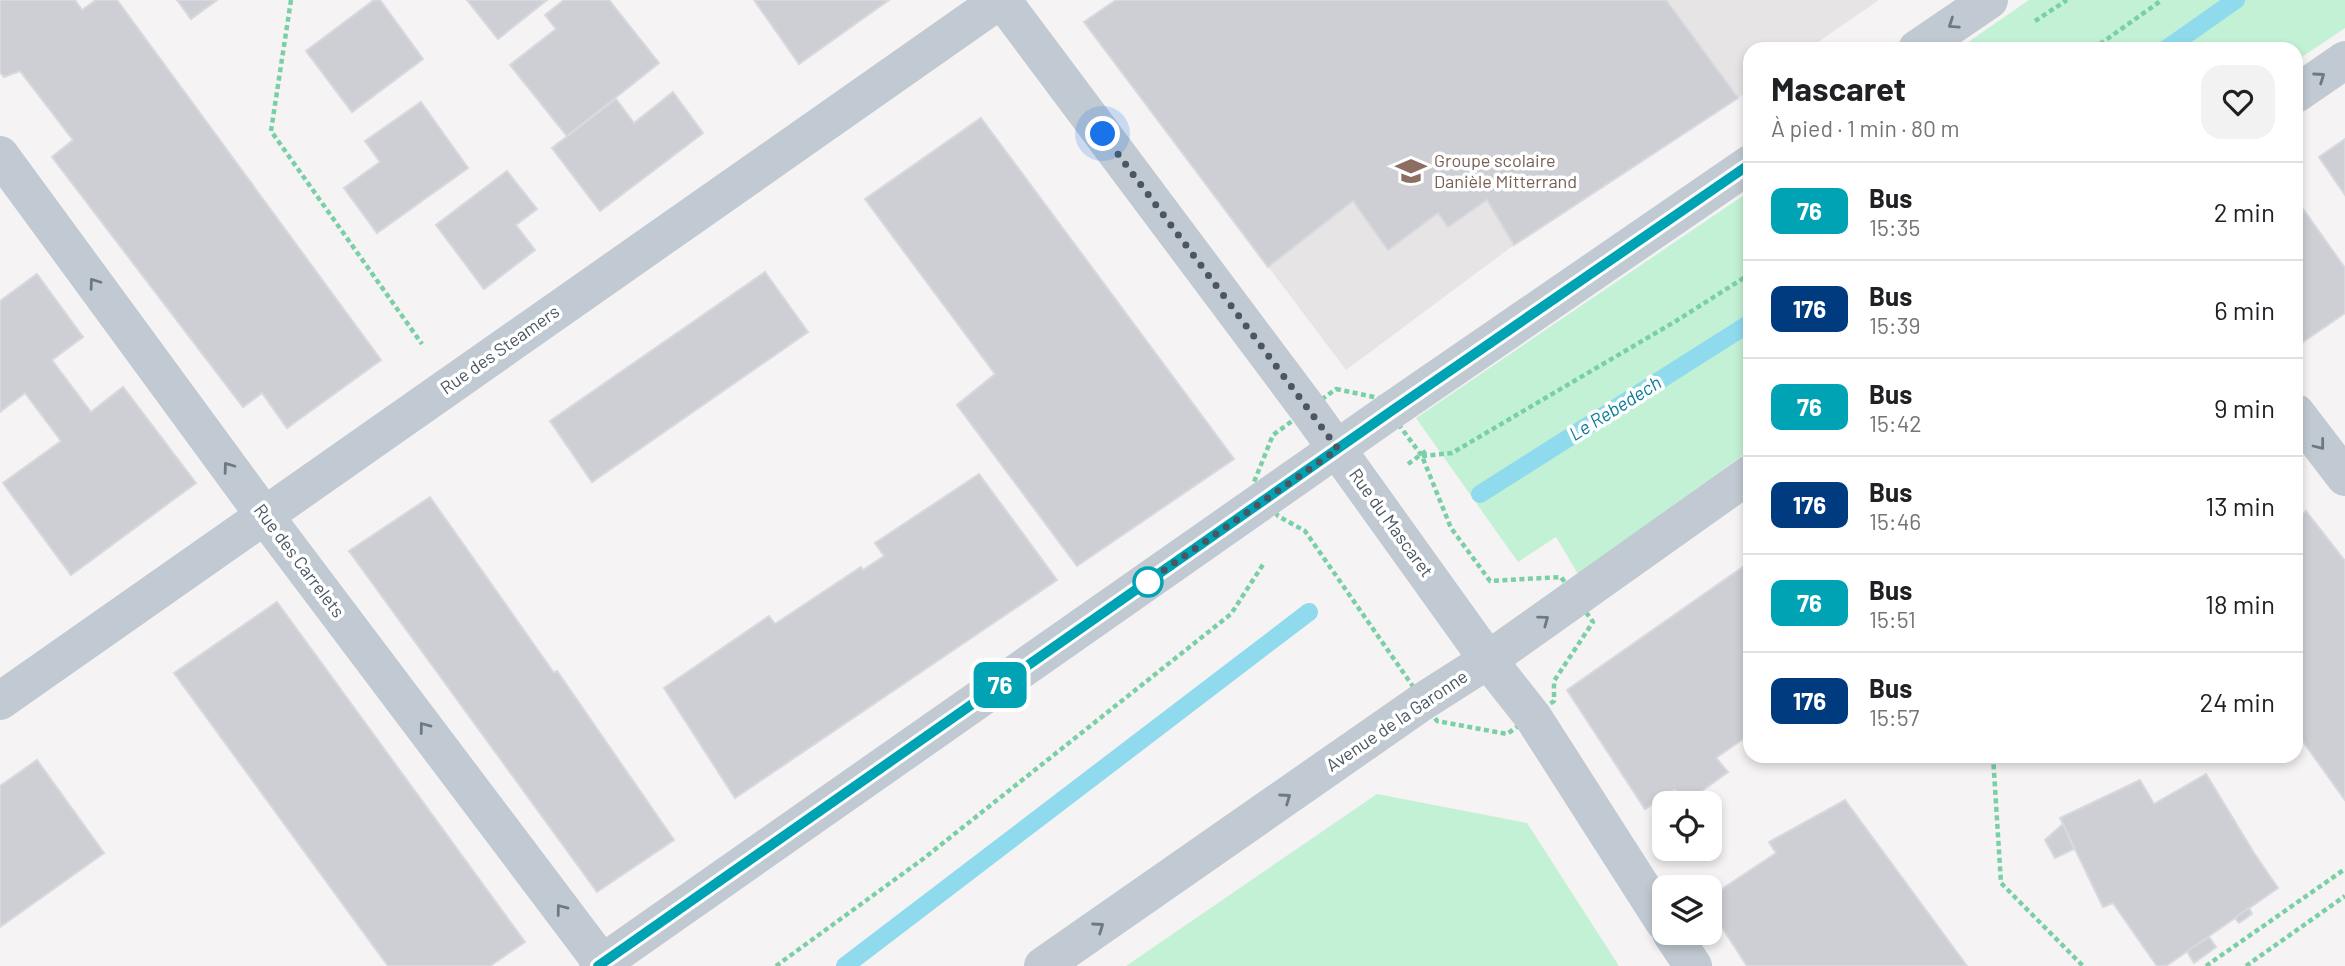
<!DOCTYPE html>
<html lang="fr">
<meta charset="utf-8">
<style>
:root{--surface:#fff;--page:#f2f2f2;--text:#202124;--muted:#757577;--line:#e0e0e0}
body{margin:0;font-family:Barlow,sans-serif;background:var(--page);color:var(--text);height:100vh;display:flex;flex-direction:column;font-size:26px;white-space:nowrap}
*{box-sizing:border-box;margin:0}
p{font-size:23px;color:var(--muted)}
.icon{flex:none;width:38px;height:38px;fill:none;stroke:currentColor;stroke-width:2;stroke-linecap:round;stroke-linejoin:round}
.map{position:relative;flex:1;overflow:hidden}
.details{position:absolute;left:1743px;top:42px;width:560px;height:721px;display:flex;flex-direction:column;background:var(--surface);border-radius:21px;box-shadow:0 4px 10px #0003}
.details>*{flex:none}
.badge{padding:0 14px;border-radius:10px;font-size:24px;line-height:46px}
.fabs{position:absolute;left:1652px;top:791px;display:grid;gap:14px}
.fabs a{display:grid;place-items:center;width:70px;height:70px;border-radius:14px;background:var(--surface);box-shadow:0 4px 10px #0003;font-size:35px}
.you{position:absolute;width:35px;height:35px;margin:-18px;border:5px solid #fff;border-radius:50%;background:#1a73e8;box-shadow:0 0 0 10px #1a73e833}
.map>.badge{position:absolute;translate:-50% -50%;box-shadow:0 0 0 4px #fff}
.round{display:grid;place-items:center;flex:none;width:74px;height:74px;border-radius:21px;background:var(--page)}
.summary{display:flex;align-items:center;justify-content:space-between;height:119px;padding:0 28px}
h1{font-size:33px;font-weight:700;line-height:52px}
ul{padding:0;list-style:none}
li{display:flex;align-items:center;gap:21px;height:98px;padding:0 28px;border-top:2px solid var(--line)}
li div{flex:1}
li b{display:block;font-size:26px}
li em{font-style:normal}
li .badge{min-width:77px;font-weight:700;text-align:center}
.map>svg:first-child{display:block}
</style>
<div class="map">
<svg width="2345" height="966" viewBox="0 0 2345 966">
<rect width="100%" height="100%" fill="#f5f3f3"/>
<polygon fill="#e6e4e5" points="1116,0 1879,0 1808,49 1750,49 1750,90 1514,245 1346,370 1084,22"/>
<g fill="#c3f1d5">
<polygon points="2029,0 2345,0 2345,28 2296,61 2296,49 1958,49"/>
<polygon points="1750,191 1750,450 1578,574 1556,537 1518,562 1416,418"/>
<polygon points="1377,794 1527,823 1619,966 1126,966"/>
</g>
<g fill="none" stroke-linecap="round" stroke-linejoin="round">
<g stroke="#90daee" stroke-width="18">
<polyline points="2166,49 2236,0"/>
<polyline points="1480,494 1750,323"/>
<polyline points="845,966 1309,612"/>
</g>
</g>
<g fill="#cdcfd5" stroke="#d7d9de" stroke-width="2">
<polygon points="0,0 75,0 82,10 96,0 117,0 381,360 287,428 262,393 243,407 52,157 73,140 20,71 4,77 0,72"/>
<polygon points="177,0 217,0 191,19"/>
<polygon points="374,0 380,0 423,59 352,112 306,51"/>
<polygon points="467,0 547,0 498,39"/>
<polygon points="564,0 609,0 659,63 567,136 510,65 556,29 545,15"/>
<polygon points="754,0 889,0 799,64"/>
<polygon points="1116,0 1666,0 1738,98 1514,245 1487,200 1448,227 1438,213 1388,250 1353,201 1268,267 1084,22"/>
<polygon points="673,92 703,133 600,211 552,148 616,99 634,123"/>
<polygon points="421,102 468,168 377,233 344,188 380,162 365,141"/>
<polygon points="981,118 1234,459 1077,566 957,405 995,374 865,199"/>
<polygon points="2345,139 2345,195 2319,157"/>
<polygon points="507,171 537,209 516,225 535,250 484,289 436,225"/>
<polygon points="2296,199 2345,268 2345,313 2297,346"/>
<polygon points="765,272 808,332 592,482 550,421"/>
<polygon points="37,274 83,337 52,360 91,412 123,387 196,483 71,575 3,483 61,441 25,393 0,412 0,301"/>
<polygon points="979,474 1057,580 735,798 664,688 769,616 775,624 861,567 863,570 884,556 875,543"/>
<polygon points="430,497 554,673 557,671 674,840 597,892 349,551"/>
<polygon points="2306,511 2345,561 2345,800 2296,732 2296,519"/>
<polygon points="1750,562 1750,734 1716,758 1728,772 1685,803 1675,789 1645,809 1567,690"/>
<polygon points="277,602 525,942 490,966 388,966 174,673"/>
<polygon points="37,760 104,853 0,927 0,786"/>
<polygon points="2206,774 2254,853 2278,888 2166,966 2157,966 2113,903 2103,907 2060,818 2140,780 2154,804"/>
<polygon points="1845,800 1967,966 1747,966 1710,909 1710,897 1776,853 1769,842"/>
<polygon points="2063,824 2074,849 2055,858 2045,840"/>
<polygon points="2249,908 2252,914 2239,923 2235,918"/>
<polygon points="2209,937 2216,947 2194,963 2187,951"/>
</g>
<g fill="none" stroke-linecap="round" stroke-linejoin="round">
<g stroke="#7ad0a6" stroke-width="4.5" stroke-dasharray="5 3.5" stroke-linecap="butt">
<polyline points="291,0 271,131 422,344"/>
<polyline points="2035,21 2067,0"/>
<polyline points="2093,49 2162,0"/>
<polygon points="1336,389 1379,398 1422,456 1451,528 1490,581 1561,577 1593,622 1554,681 1554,701 1507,734 1437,721 1305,531 1278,516 1254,482 1273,435"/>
<polyline points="1422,456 1452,453 1676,321 1750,274"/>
<polyline points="1408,464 1426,451"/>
<polyline points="1993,756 2001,883 2083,966"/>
<polyline points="776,966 923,859 1231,614 1264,563"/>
<polyline points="2206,966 2345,869"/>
<polyline points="2246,966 2345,896"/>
</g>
<g stroke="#c1cad2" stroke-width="38">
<polyline points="1002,0 1308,409 1488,660 1533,717 1664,922"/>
<polyline points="1917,49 1989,0"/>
<polyline points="2296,94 2345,60"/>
<polyline points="0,155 264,515 602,963"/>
<polyline points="2296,413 2345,477"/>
<polyline points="0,701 1000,0"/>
<polyline points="1671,933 1693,966"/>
<polyline points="598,966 1389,412 1750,164"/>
<polyline points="1043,966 1422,702 1488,660 1750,474"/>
</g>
</g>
<defs><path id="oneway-chevron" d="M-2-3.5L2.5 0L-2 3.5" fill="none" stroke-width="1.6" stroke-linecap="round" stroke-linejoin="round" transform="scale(1.75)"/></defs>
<g stroke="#6e7983">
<use href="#oneway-chevron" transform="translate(1953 24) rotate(146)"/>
<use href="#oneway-chevron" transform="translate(2320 77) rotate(-35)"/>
<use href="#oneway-chevron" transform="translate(94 283) rotate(-126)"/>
<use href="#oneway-chevron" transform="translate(2320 445) rotate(52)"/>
<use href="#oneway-chevron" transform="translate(228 467) rotate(-126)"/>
<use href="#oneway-chevron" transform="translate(1544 620) rotate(-36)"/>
<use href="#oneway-chevron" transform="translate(424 727) rotate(-127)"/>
<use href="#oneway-chevron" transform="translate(1286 798) rotate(-35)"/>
<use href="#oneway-chevron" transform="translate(561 909) rotate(-127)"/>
<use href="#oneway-chevron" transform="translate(1099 927) rotate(-35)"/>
</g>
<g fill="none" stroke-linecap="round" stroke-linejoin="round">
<g stroke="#fff" stroke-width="16">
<polyline id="line" points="598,966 1390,412 1750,164"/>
</g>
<use href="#line" stroke="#00a3b4" stroke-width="10"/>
<polyline stroke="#4a5661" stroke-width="7" stroke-dasharray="0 12.6" points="1103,134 1338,449 1137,589 1148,582"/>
</g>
<defs>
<g id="school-bare" transform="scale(2.415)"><path d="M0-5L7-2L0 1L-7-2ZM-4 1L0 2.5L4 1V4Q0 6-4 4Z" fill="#8d6e63" stroke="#fff" stroke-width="2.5" paint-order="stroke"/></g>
</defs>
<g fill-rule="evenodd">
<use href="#school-bare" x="1411" y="171"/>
</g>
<circle fill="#fff" stroke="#00a3b4" stroke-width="3.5" cx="1148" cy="582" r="14"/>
<g text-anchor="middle" stroke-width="7" stroke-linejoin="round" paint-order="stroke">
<g font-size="18" fill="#785e54" stroke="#fff" text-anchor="start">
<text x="1434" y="167">Groupe scolaire<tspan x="1434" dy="21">Danièle Mitterrand</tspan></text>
</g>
<g font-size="18" fill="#4a5661" stroke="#fff">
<text transform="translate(500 350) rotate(-35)" y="6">Rue des Steamers</text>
<text transform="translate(1391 523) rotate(54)" y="6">Rue du Mascaret</text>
<text transform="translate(299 561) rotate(53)" y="6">Rue des Carrelets</text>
<text transform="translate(1397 721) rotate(-34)" y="6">Avenue de la Garonne</text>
</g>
<g font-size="19" font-style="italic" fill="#0c7c9b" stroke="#fff">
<text transform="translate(1615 408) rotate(-32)" y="7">Le Rebedech</text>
</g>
</g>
</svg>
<div class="fabs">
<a><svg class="icon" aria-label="locate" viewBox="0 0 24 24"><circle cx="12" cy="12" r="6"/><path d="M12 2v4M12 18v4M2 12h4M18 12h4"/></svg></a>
<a><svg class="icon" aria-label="layers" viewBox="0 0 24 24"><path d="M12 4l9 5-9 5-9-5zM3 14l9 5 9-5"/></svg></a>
</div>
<div class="you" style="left:1103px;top:134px"></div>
<b class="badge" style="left:1000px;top:685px;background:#00a3b4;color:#fff">76</b>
<section class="details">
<div class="summary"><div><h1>Mascaret</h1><p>À pied · 1 min · 80 m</p></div><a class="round"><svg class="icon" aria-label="heart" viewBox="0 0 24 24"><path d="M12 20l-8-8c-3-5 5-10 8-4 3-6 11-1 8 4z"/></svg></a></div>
<ul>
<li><span class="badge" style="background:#00a3b4;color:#fff">76</span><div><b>Bus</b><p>15:35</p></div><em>2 min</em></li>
<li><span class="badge" style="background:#003b80;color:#fff">176</span><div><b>Bus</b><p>15:39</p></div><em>6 min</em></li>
<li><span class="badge" style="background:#00a3b4;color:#fff">76</span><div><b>Bus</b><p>15:42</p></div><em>9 min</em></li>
<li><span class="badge" style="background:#003b80;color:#fff">176</span><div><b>Bus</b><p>15:46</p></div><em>13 min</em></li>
<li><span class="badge" style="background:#00a3b4;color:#fff">76</span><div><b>Bus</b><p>15:51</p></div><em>18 min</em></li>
<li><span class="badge" style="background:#003b80;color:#fff">176</span><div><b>Bus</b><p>15:57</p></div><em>24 min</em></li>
</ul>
</section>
</div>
